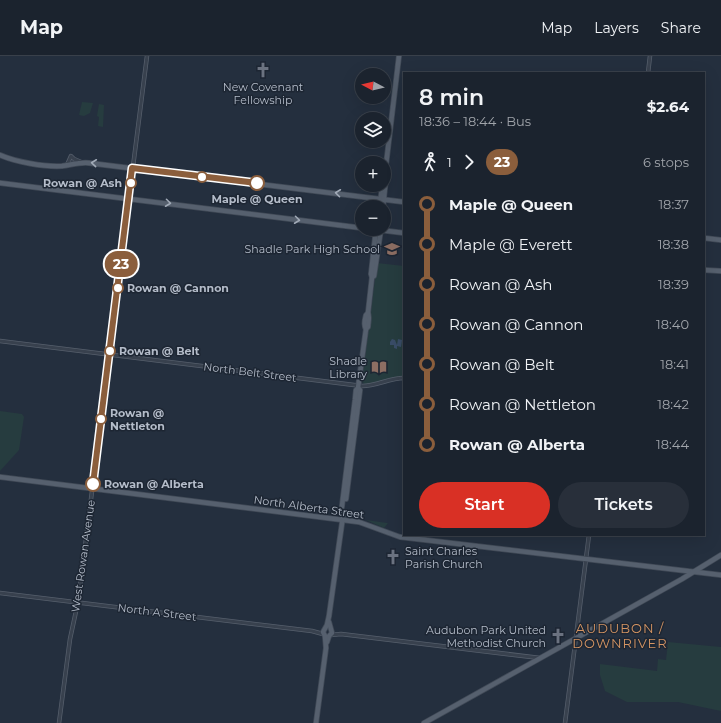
<!DOCTYPE html>
<meta charset="utf-8">
<style>
:root{--surface:#1b232e;--page:#282f3a;--text:#f1f3f6;--muted:#a0a4aa;--line:#39404a;--accent:#d93025}
body{margin:0;font-family:Montserrat,sans-serif;background:var(--page);color:var(--text);height:100vh;display:flex;flex-direction:column;font-size:15px;white-space:nowrap}
*{box-sizing:border-box;margin:0}
p{font-size:13px;color:var(--muted)}
.icon{flex:none;width:22px;height:22px;fill:none;stroke:currentColor;stroke-width:2;stroke-linecap:round;stroke-linejoin:round}
.map{position:relative;flex:1;overflow:hidden}
.sheet{position:absolute;left:403px;top:16px;width:302px;height:464px;display:flex;flex-direction:column;background:var(--surface);border-radius:0px;box-shadow:0 4px 16px #0002,0 0 0 1px var(--line)}
.sheet>*{flex:none}
.badge{padding:0 8px;border-radius:13px;font-size:14px;line-height:26px}
.needle{width:26px;rotate:277deg}
.fabs{position:absolute;left:355px;top:12px;display:grid;gap:8px}
.fabs a{display:grid;place-items:center;width:36px;height:36px;border-radius:50%;background:var(--surface);box-shadow:0 4px 16px #0002,0 0 0 1px var(--line);font-size:20px}
.map>.badge{position:absolute;translate:-50% -50%;box-shadow:0 0 0 2px #fff}
.legs{display:flex;align-items:center;gap:6px;height:44px;padding:0 16px;font-size:13px}
.legs p{margin-inline-start:auto}
.headline{display:flex;align-items:center;justify-content:space-between;height:68px;padding:0 16px}
h1{font-size:22px;font-weight:600;line-height:30px}
.button{display:flex;gap:8px;margin-top:auto;padding:8px 16px}
.button a{flex:1;height:46px;border-radius:24px;background:var(--accent);color:#fff;font-size:16px;font-weight:600;line-height:46px;text-align:center}
.button a+a{background:var(--page);color:var(--text)}
ul{padding:0 16px;list-style:none}
li{display:flex;align-items:center;gap:14px;height:40px;font-size:15px}
li i{display:grid;place-items:center;width:6px;height:100%;margin:0 5px;background:currentColor}
li i::after{content:'';width:10px;height:10px;margin:-5px;border:3px solid;border-radius:50%;background:var(--surface)}
li p{margin-inline-start:auto}
li:first-child i{background:linear-gradient(#0000 50%,currentColor 0)}
li:last-child i{background:linear-gradient(currentColor 50%,#0000 0)}
header{display:flex;align-items:center;gap:24px;box-sizing:border-box;height:56px;padding:0 20px;background:var(--surface);border-bottom:1px solid var(--line)}
header strong{font-size:19px}
nav{display:flex;gap:22px;margin-inline-start:auto;font-size:14px}
.map>svg:first-child{display:block}
</style>
<header>
<strong>Map</strong>
<nav><a>Map</a><a>Layers</a><a>Share</a></nav>
</header>
<div class="map">
<svg width="721" height="667" viewBox="0 0 721 667">
<rect width="100%" height="100%" fill="#242f3e"/>
<g fill="#263c3f">
<polygon points="82,46 93,47 90,57 84,60 79,59"/>
<polygon points="99,48 104,49 103,71 98,70 99,61 97,60"/>
<path d="M377,207L404,210V320C390,321 378,328 365,328L362,326Z"/>
<polygon points="0,355 22,358 24,361 19,394 0,415"/>
<polygon points="366,464 387,467 388,467 384,472"/>
<polygon points="668,586 721,591 721,655 678,646 627,646 605,635 600,619 600,608 657,615 658,603 666,604"/>
</g>
<polygon fill="#394c67" points="392,283 395,284 397,289 398,283 402,284 401,291 397,290 397,293 394,292 394,289 390,289 390,286"/>
<g fill="none" stroke-linecap="round" stroke-linejoin="round">
<g stroke="#565f6c" stroke-width="4.5">
<g id="minor">
<polyline points="648,17 650,0"/>
<polyline points="67,109 71,100 74,103 81,106"/>
<path d="M0,285L362,330C377,330 389,322 404,322"/>
<polyline points="0,537 312,575 323,578"/>
<polyline points="331,579 341,578 540,602"/>
<polyline points="59,667 70,583 78,546 147,0"/>
<polyline points="565,667 589,479"/>
</g>
</g>
<g stroke="#414a57" stroke-width="6">
<g id="major">
<path d="M0,99C16,106 44,111 62,110C71,109 79,106 89,107L404,146"/>
<polyline points="384,113 386,109 399,0"/>
<polyline points="0,127 362,172"/>
<polyline points="380,151 382,129"/>
<polyline points="383,151 387,113 386,109"/>
<polyline points="372,173 404,177"/>
<polyline points="704,182 721,184"/>
<polyline points="704,214 721,215"/>
<polyline points="372,221 374,220 381,173"/>
<path d="M366,273L368,271C368,267 370,261 368,257L372,221L371,218L376,173"/>
<polyline points="0,421 359,466 400,481 721,519"/>
<polyline points="346,443 360,334 358,332"/>
<polyline points="327,586 329,580 332,577 329,566"/>
<path d="M316,667L326,592L325,580L323,576L327,569L329,560L343,460L341,458L355,344L356,334L358,332L366,273C363,269 365,263 366,259L368,257"/>
<polyline points="424,667 682,523 721,499"/>
</g>
</g>
<use href="#minor" stroke="#38414e" stroke-width="3"/>
<use href="#major" stroke="#56606e" stroke-width="4.5"/>
</g>
<defs><path id="oneway-chevron" d="M-2-3.5L2.5 0L-2 3.5" fill="none" stroke-width="1.6" stroke-linecap="round" stroke-linejoin="round"/></defs>
<g stroke="#a1aab7">
<use href="#oneway-chevron" transform="translate(94 107) rotate(-174)"/>
<use href="#oneway-chevron" transform="translate(338 137) rotate(-173)"/>
<use href="#oneway-chevron" transform="translate(168 147) rotate(7)"/>
<use href="#oneway-chevron" transform="translate(297 164) rotate(7)"/>
</g>
<g fill="none" stroke-linecap="round" stroke-linejoin="round">
<g stroke="#fff" stroke-width="9">
<polyline id="line-1" points="93,428 132,112 257,127"/>
</g>
<use href="#line-1" stroke="#8b5e3c" stroke-width="6"/>
</g>
<defs>
<g id="church-bare" transform="scale(1.2)"><path d="M-1.2-6h2.4v3.5h3.3v2.4h-3.3V6h-2.4V-.1h-3.3v-2.4h3.3Z" fill="#6b7280" stroke="#1d2633" stroke-width="2.5" paint-order="stroke"/></g>
<g id="school-bare" transform="scale(1.2)"><path d="M0-5L7-2L0 1L-7-2ZM-4 1L0 2.5L4 1V4Q0 6-4 4Z" fill="#8d6e63" stroke="#1d2633" stroke-width="2.5" paint-order="stroke"/></g>
<g id="library-bare" transform="scale(1.2)"><path d="M-6-4Q-3-5.5-.7-3.5V5Q-3 3-6 4ZM6-4Q3-5.5 .7-3.5V5Q3 3 6 4Z" fill="#8d6e63" stroke="#1d2633" stroke-width="2.5" paint-order="stroke"/></g>
</defs>
<g fill-rule="evenodd">
<use href="#church-bare" x="263" y="14"/>
<use href="#school-bare" x="392" y="193"/>
<use href="#library-bare" x="379" y="311"/>
<use href="#church-bare" x="393" y="501"/>
<use href="#church-bare" x="558" y="580"/>
</g>
<g fill="#fff" stroke="#8b5e3c" stroke-width="2">
<circle cx="202" cy="121" r="5"/>
<circle cx="131" cy="127" r="5"/>
<circle cx="257" cy="127" r="7"/>
<circle cx="118" cy="232" r="5"/>
<circle cx="110" cy="295" r="5"/>
<circle cx="101" cy="363" r="5"/>
<circle cx="93" cy="428" r="7"/>
</g>
<g text-anchor="middle" stroke-width="3" stroke-linejoin="round" paint-order="stroke">
<g font-size="11" fill="#b4bcc9" stroke="#1d2633" text-anchor="end">
<text x="263" y="35" text-anchor="middle">New Covenant<tspan x="263" dy="13">Fellowship</tspan></text>
<text x="380" y="197">Shadle Park High School</text>
<text x="367" y="309">Shadle<tspan x="367" dy="13">Library</tspan></text>
<text x="405" y="499" text-anchor="start">Saint Charles<tspan x="405" dy="13">Parish Church</tspan></text>
<text x="546" y="578">Audubon Park United<tspan x="546" dy="13">Methodist Church</tspan></text>
</g>
<g font-size="11" font-weight="bold" fill="#b4bcc9" stroke="#1d2633" text-anchor="start">
<text x="122" y="131" text-anchor="end">Rowan @ Ash</text>
<text x="257" y="147" text-anchor="middle">Maple @ Queen</text>
<text x="127" y="236">Rowan @ Cannon</text>
<text x="119" y="299">Rowan @ Belt</text>
<text x="110" y="361">Rowan @<tspan x="110" dy="13">Nettleton</tspan></text>
<text x="104" y="432">Rowan @ Alberta</text>
</g>
<g font-size="11" fill="#b4bcc9" stroke="#1d2633">
<text transform="translate(250 316) rotate(7)" y="4">North Belt Street</text>
<text transform="translate(309 451) rotate(8)" y="4">North Alberta Street</text>
<text transform="translate(83 500) rotate(-82)" y="4">West Rowan Avenue</text>
<text transform="translate(157 556) rotate(7)" y="4">North A Street</text>
</g>
<g font-size="13" letter-spacing="1" fill="#d59563" stroke="#1d2633">
<text x="620" y="577">AUDUBON /<tspan x="620" dy="15">DOWNRIVER</tspan></text>
</g>
</g>
</svg>
<div class="fabs">
<a><svg class="needle" viewBox="-14 -14 28 28"><path d="M0-13l5 13h-10z" fill="#e53935"/><path d="M0 13l5-13h-10z" fill="#a0a4aa"/></svg></a>
<a><svg class="icon" aria-label="layers" viewBox="0 0 24 24"><path d="M12 4l9 5-9 5-9-5zM3 14l9 5 9-5"/></svg></a>
<a>+</a>
<a>−</a>
</div>
<b class="badge" style="left:121px;top:208px;background:#8b5e3c;color:#fff">23</b>
<section class="sheet">
<div class="headline"><div><h1>8 min</h1><p>18:36 – 18:44 · Bus</p></div><b>$2.64</b></div>
<div class="legs"><svg class="icon" aria-label="walk" viewBox="0 0 24 24"><circle cx="13" cy="4" r="2"/><path d="M13 8l-2 6 4 7M11 14l-3 7M7 12l3-4h3l4 4"/></svg>1<svg class="icon" aria-label="forward" viewBox="0 0 24 24"><path d="M9 5l7 7-7 7"/></svg><b class="badge" style="background:#8b5e3c;color:#fff">23</b><p>6 stops</p></div>
<ul>
<li><i style="color:#8b5e3c"></i><b>Maple @ Queen</b><p>18:37</p></li>
<li><i style="color:#8b5e3c"></i><span>Maple @ Everett</span><p>18:38</p></li>
<li><i style="color:#8b5e3c"></i><span>Rowan @ Ash</span><p>18:39</p></li>
<li><i style="color:#8b5e3c"></i><span>Rowan @ Cannon</span><p>18:40</p></li>
<li><i style="color:#8b5e3c"></i><span>Rowan @ Belt</span><p>18:41</p></li>
<li><i style="color:#8b5e3c"></i><span>Rowan @ Nettleton</span><p>18:42</p></li>
<li><i style="color:#8b5e3c"></i><b>Rowan @ Alberta</b><p>18:44</p></li>
</ul>
<div class="button"><a>Start</a><a>Tickets</a></div>
</section>
</div>
